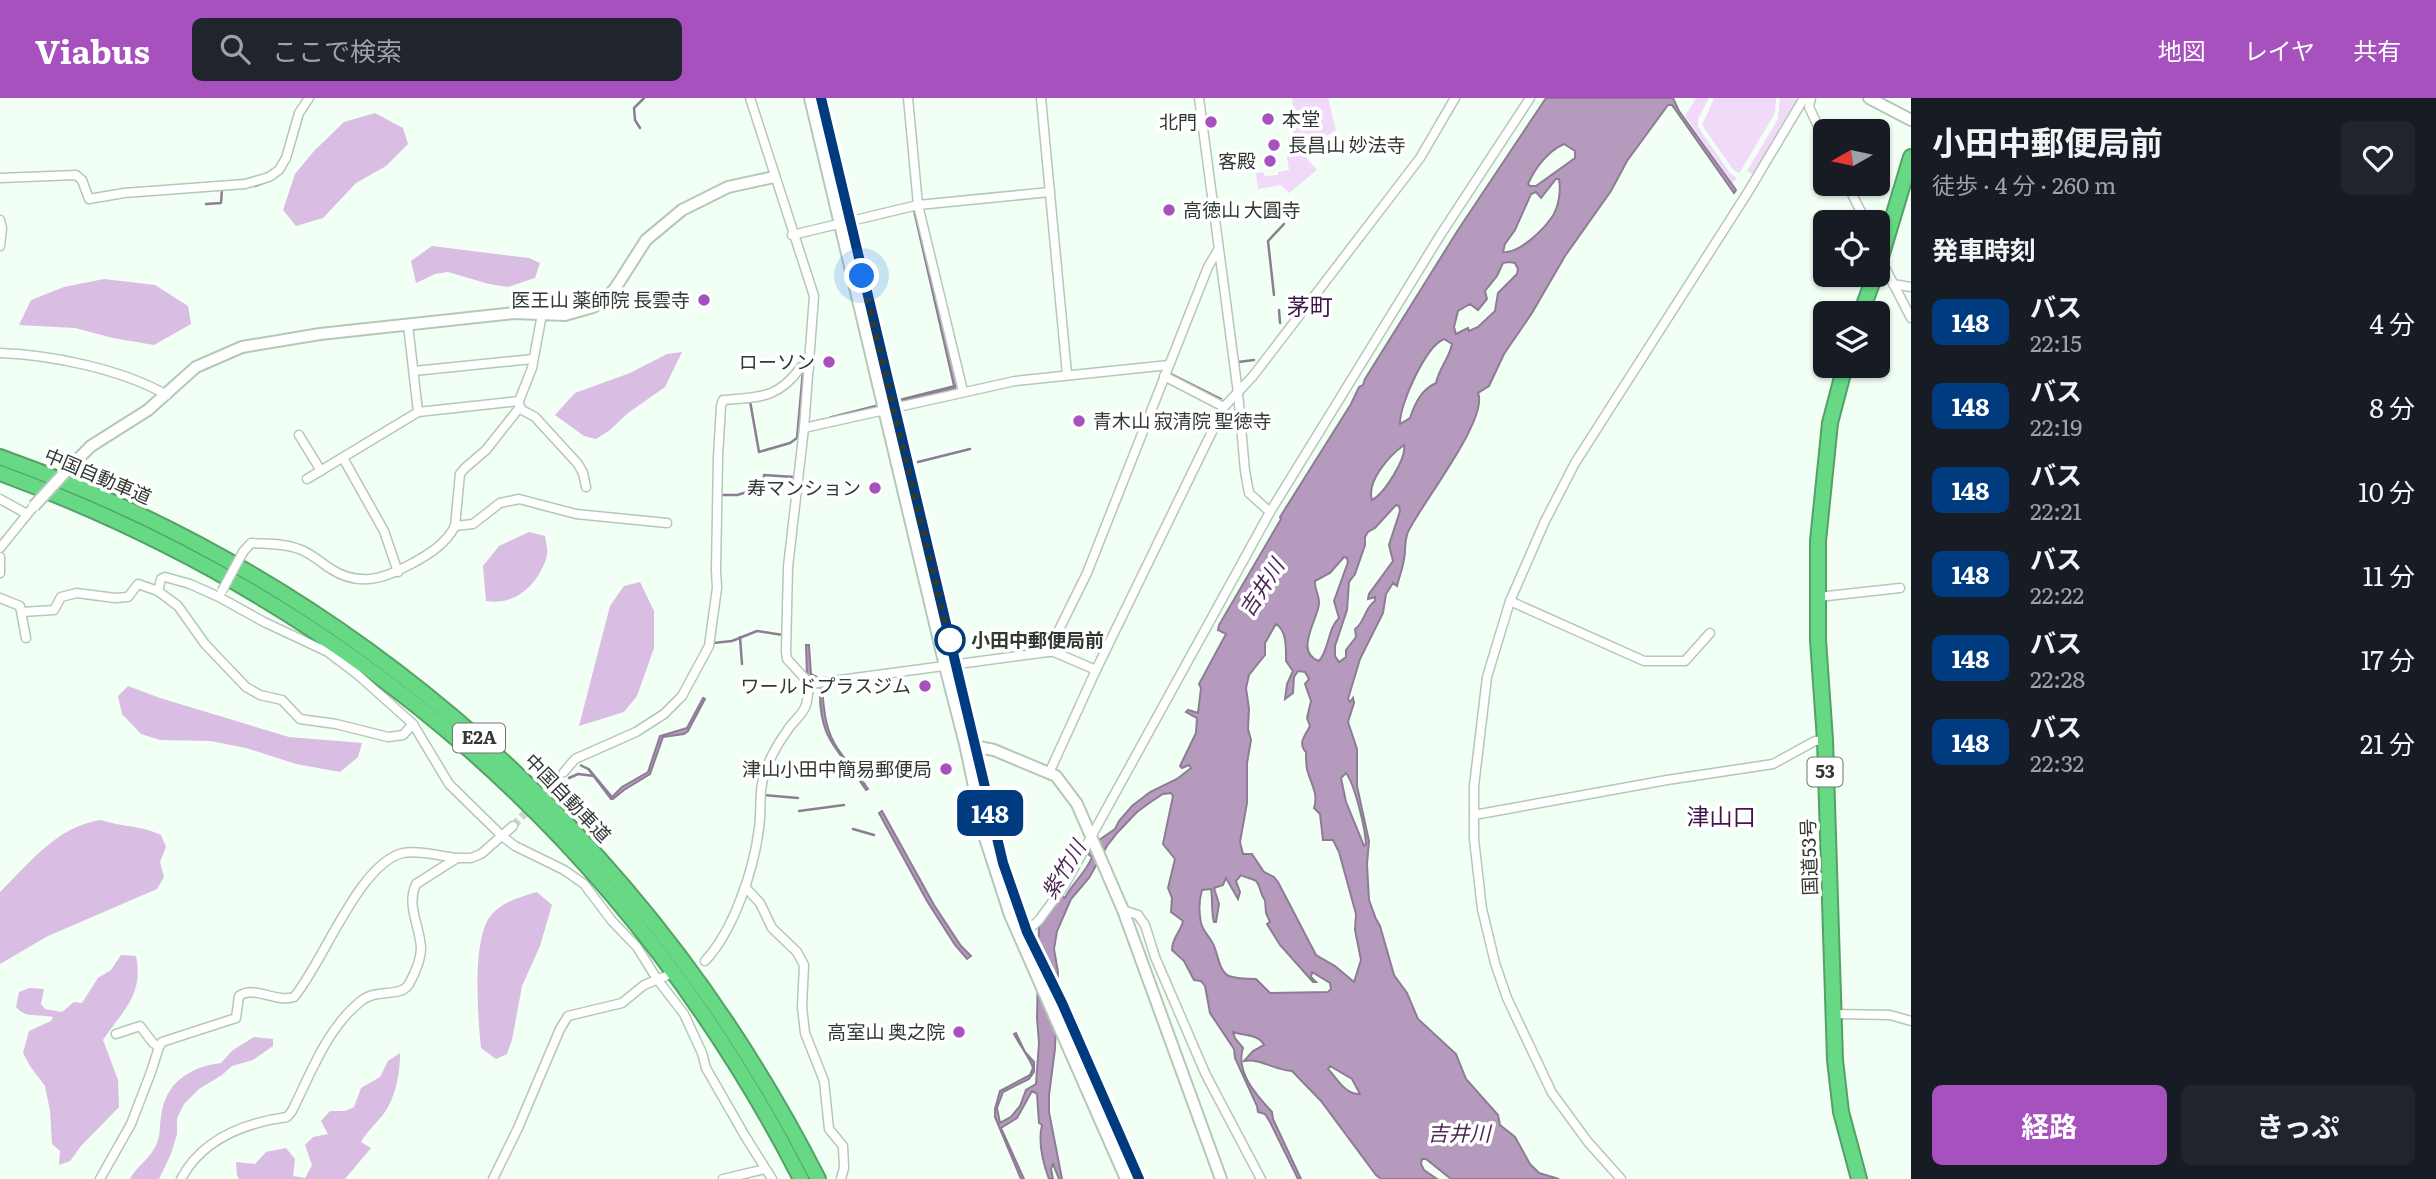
<!DOCTYPE html>
<html lang="ja">
<meta charset="utf-8">
<style>
:root{--surface:#171b24;--page:#20242c;--text:#f1f3f6;--muted:#9ea1a6;--accent:#a751bf}
body{margin:0;font-family:Literata,"Noto Sans JP",serif;background:var(--page);color:var(--text);height:100vh;display:flex;flex-direction:column;font-size:26px;white-space:nowrap}
*{box-sizing:border-box;margin:0}
p{font-size:23px;color:var(--muted)}
.icon{flex:none;width:38px;height:38px;fill:none;stroke:currentColor;stroke-width:2;stroke-linecap:round;stroke-linejoin:round}
.map{position:relative;flex:1;overflow:hidden}
.drawer{display:flex;flex-direction:column;background:var(--surface);width:525px}
.drawer>*{flex:none}
.badge{padding:0 14px;border-radius:10px;font-size:24px;line-height:46px}
.needle{width:46px;rotate:261deg}
.tools{position:absolute;left:1813px;top:21px;display:grid;gap:14px}
.tools a{display:grid;place-items:center;width:77px;height:77px;border-radius:10px;background:var(--surface);box-shadow:0 2px 5px #0004;font-size:35px}
.you{position:absolute;width:35px;height:35px;margin:-18px;border:5px solid #fff;border-radius:50%;background:#1a73e8;box-shadow:0 0 0 10px #1a73e833}
.map>.badge{position:absolute;translate:-50% -50%;box-shadow:0 0 0 4px #fff}
h2{padding:0 21px;font-size:26px;line-height:63px}
.round{display:grid;place-items:center;flex:none;width:74px;height:74px;border-radius:10px;background:var(--page)}
.overview{display:flex;align-items:center;justify-content:space-between;height:119px;padding:0 21px}
h1{font-size:33px;font-weight:700;line-height:52px}
.cta{display:flex;gap:14px;margin-top:auto;padding:14px 21px}
.cta a{flex:1;height:80px;border-radius:10px;background:var(--accent);color:#fff;font-size:28px;font-weight:700;line-height:80px;text-align:center}
.cta a+a{background:var(--page);color:var(--text)}
ul{padding:0;list-style:none}
li{display:flex;align-items:center;gap:21px;height:84px;padding:0 21px}
li div{flex:1}
li b{display:block;font-size:26px}
li em{font-style:normal}
li .badge{min-width:77px;font-weight:700;text-align:center}
header{display:flex;align-items:center;gap:42px;box-sizing:border-box;height:98px;padding:0 35px;background:var(--accent);color:#fff}
header strong{font-size:33px}
nav{display:flex;gap:38px;margin-inline-start:auto;font-size:24px}
.search{width:490px;height:63px;background:var(--page);display:flex;align-items:center;gap:18px;box-sizing:border-box;padding:0 24px;border-radius:10px;color:var(--muted);font-size:26px}
main{display:flex;flex:1;min-height:0}
.map>svg:first-child{display:block}
</style>
<header>
<strong>Viabus</strong>
<div class="search"><svg class="icon" aria-label="search" viewBox="0 0 24 24"><circle cx="10" cy="10" r="6"/><path d="M15 15l6 6"/></svg>ここで検索</div>
<nav><a>地図</a><a>レイヤ</a><a>共有</a></nav>
</header>
<main>
<div class="map">
<svg width="1911" height="1081" viewBox="0 0 1911 1081">
<rect width="100%" height="100%" fill="#f2fff4"/>
<g fill="#f1d9f9">
<polygon points="1292,0 1328,0 1336,32 1306,50 1309,57 1307,61 1317,72 1289,95 1281,87 1258,91 1256,75 1263,74 1265,78 1278,77 1278,74 1289,72 1286,52 1291,51 1288,39 1294,38 1293,33 1296,32"/>
<polygon points="1696,0 1709,0 1698,21 1698,29 1730,75 1737,80 1732,85 1685,18"/>
<polygon points="1714,0 1776,0 1775,15 1740,74 1738,75 1732,70 1702,27"/>
<polygon points="1780,0 1799,1 1754,77 1747,73 1778,21"/>
</g>
<g fill="#d9bde2">
<polygon points="375,15 403,30 408,46 386,68 356,85 323,120 296,128 283,112 295,76 314,53 344,24"/>
<polygon points="432,148 529,160 540,165 535,180 508,189 489,186 448,174 435,176 416,185 411,163"/>
<polygon points="104,181 155,187 188,208 191,226 154,247 113,240 75,230 19,227 31,202 64,189"/>
<polygon points="682,254 665,289 628,315 610,332 596,341 584,338 555,317 575,295 630,275 667,256"/>
<path d="M529,434L545,438C546,445 549,454 546,461C537,488 514,508 486,503L483,468L499,448Z"/>
<polygon points="640,484 654,513 654,550 637,598 624,614 579,628 610,508 624,488"/>
<polygon points="128,588 160,600 289,639 362,645 358,659 340,674 296,666 246,650 211,643 160,642 141,636 122,616 118,598"/>
<path d="M101,722C122,729 140,727 161,737L166,749L160,764L164,779L157,791L48,838L0,866V794C30,765 57,728 101,722Z"/>
<path d="M537,794L552,807L540,848L522,888L512,942L507,956L496,961L481,950C478,919 472,846 489,820C500,804 520,799 537,794Z"/>
<path d="M121,857L136,858C144,897 123,912 103,942L118,982L119,1009L81,1048L70,1063L59,1067L60,1053L52,1046L50,1013L45,988L30,968L23,955L29,933L51,923L53,919C39,916 26,921 16,909L19,894L29,890L44,891L41,906L45,911L62,914L74,904L82,905L98,880L111,872Z"/>
<path d="M254,939L273,941V948L253,962L232,968L222,977L199,991L184,1006L177,1020V1036L171,1056L159,1081H130C136,1069 148,1062 154,1051C161,1040 159,1031 161,1019C165,985 189,969 221,965L233,952Z"/>
<path d="M400,955C400,974 397,992 388,1009C381,1022 368,1031 361,1044L371,1050L345,1081H239L237,1077L236,1064L255,1066L266,1054L286,1050L295,1061L293,1078L305,1080L312,1067L305,1047L313,1039L328,1036L321,1023L330,1013H345L354,1009L361,990L380,979L388,963Z"/>
</g>
<g fill="#b59abd" stroke="#8d7d94" stroke-width="2" fill-rule="evenodd">
<path d="M1546,0H1673L1679,13L1736,92L1734,95L1672,7H1668L1627,63L1611,93L1565,158L1532,215L1504,256L1489,288L1478,295C1489,321 1421,406 1408,434C1404,443 1406,452 1404,461C1403,470 1399,479 1397,488L1393,485L1386,496L1383,515L1360,561L1348,601L1350,604L1353,600L1354,605L1348,624L1357,651V688L1369,743L1367,766L1369,802L1376,821L1380,828L1394,877L1407,895L1418,921L1456,956L1466,981L1498,1017L1500,1027L1515,1039L1530,1066L1539,1075L1559,1081H1451L1426,1061H1422L1421,1066L1424,1072L1437,1081H1381L1376,1077L1321,1003L1292,973C1273,972 1261,960 1244,963L1253,953L1264,947C1259,936 1244,938 1233,934L1235,940L1243,950C1235,974 1257,998 1272,1014L1273,1021L1301,1081H1298L1270,1024L1265,1016L1258,1014L1257,1008L1235,960L1234,951L1210,915L1205,888L1201,883L1194,882L1184,863L1172,852C1172,839 1181,834 1183,823L1171,814L1172,800L1168,790L1175,761L1163,746L1173,698L1171,695L1163,696L1152,703L1137,714L1117,735L1107,748L1089,780L1071,801L1057,833L1054,851L1058,874L1055,951L1049,997V1014L1062,1081H1059L1053,1066L1051,1071L1053,1081H1049C1043,1065 1038,1044 1042,1027L1039,1025L1037,996L1032,993L1017,1020L1001,1030L1024,1081H1021L995,1019V1011L1000,993L1030,977L1033,970C1031,962 1019,946 1014,936L1016,935L1025,954L1034,964V974L1029,981L1003,994L997,1010L1000,1025L1011,1019L1020,1008L1026,992L1036,986L1039,945L1037,920L1039,825L1059,797L1065,800C1072,785 1086,775 1092,759L1088,756L1099,742L1115,731L1119,723L1132,708L1150,694L1177,681L1191,670L1189,667L1182,670L1180,668L1196,635L1197,620L1186,614L1188,612L1198,615L1201,590L1199,586L1226,536L1218,532L1219,527L1281,421L1280,419L1351,306L1359,289L1363,287L1365,281L1458,132ZM1564,46L1575,53V60L1536,88H1530L1528,86C1535,70 1548,53 1564,46ZM1556,81H1559C1561,92 1559,109 1552,119C1543,132 1519,156 1503,154L1505,146L1515,132L1531,96L1536,94L1541,100ZM1509,164L1515,165L1518,171L1517,176L1498,195L1495,213L1478,229L1469,233L1468,230L1456,236L1454,229L1458,213L1470,206L1478,212L1487,201L1485,193L1497,178L1503,165ZM1444,241L1452,246C1449,261 1439,270 1436,285C1421,292 1415,305 1410,320L1400,326C1399,307 1426,248 1444,241ZM1404,347C1407,360 1384,396 1372,402C1366,383 1390,357 1404,347ZM1396,407L1399,408L1400,413L1389,447L1393,463L1369,496L1368,501L1375,499V503C1364,510 1365,525 1355,531L1356,539L1346,552V559L1339,564L1335,558V548L1347,512L1349,484L1355,476L1365,447V439L1368,434L1375,430ZM1344,459L1347,460L1348,464L1334,503L1339,520C1327,532 1330,550 1319,563C1294,554 1317,523 1319,506C1320,498 1314,491 1315,483L1330,475ZM1276,526C1287,533 1286,550 1286,563L1293,573L1287,586L1285,601L1293,595L1294,579L1298,573L1305,574L1309,581L1305,586L1311,603L1307,620L1310,628C1306,637 1297,645 1306,654C1306,660 1306,666 1307,671C1310,684 1319,696 1314,710L1320,716L1323,742H1333L1339,754L1356,816L1355,832L1361,862L1354,884L1335,868L1316,857L1278,784L1274,779L1264,774L1252,756H1243L1240,744L1247,705V665L1251,642L1248,631L1249,611L1246,590L1249,577L1265,557V545ZM1346,675C1355,687 1365,729 1366,746L1364,748L1346,704L1341,680ZM1241,777C1245,780 1252,780 1256,783C1261,788 1260,797 1265,802L1266,815L1270,824L1267,826L1280,847L1313,884H1316L1311,879L1312,874L1330,885L1331,891L1328,894L1270,895L1256,881C1247,881 1237,881 1229,878C1218,873 1218,853 1212,844C1208,837 1203,833 1201,825C1199,815 1199,802 1202,792L1211,791C1213,802 1211,814 1214,824H1216L1219,806L1214,790L1223,787L1226,780L1238,801L1240,794L1236,783ZM1330,968L1352,981L1360,996C1345,997 1337,980 1328,971Z"/>
<polygon points="914,113 916,113 957,285 955,290 832,320 831,319 954,288"/>
<path d="M806,547H809L811,576L821,581C824,605 823,630 838,651C847,665 859,676 868,691L866,692C839,650 818,644 820,588L814,582L807,579Z"/>
<polygon points="703,600 705,601 688,633 684,636 663,639 650,676 624,692 613,701 611,701 588,671 580,667 589,671 612,699 622,689 648,674 660,638 687,630"/>
<polygon points="882,713 934,807 961,848 971,858 967,861 955,847 927,803 879,715"/>
</g>
<g fill="none" stroke-linecap="round" stroke-linejoin="round">
<g stroke="#8d7d94" stroke-width="2.5">
<polyline points="640,30 635,22 634,10 644,0"/>
<polyline points="255,88 268,83"/>
<polyline points="206,106 221,105 222,91"/>
<polyline points="1274,197 1268,143 1284,126"/>
<polyline points="1279,212 1280,225"/>
<polyline points="1238,264 1254,262"/>
<polyline points="1169,275 1221,301"/>
<polyline points="750,303 759,354 790,345 797,340 803,273"/>
<polyline points="808,325 826,321"/>
<polyline points="918,364 970,351"/>
<polyline points="762,390 764,377 794,379"/>
<polyline points="719,397 737,397 758,391"/>
<polyline points="740,539 742,566"/>
<polyline points="713,545 732,543 757,533 783,537"/>
<polyline points="569,680 578,676 594,678"/>
<polyline points="763,697 798,700"/>
<polyline points="799,713 844,707"/>
<polyline points="853,731 874,737"/>
</g>
<polyline stroke="#cbd7cd" stroke-width="8" stroke-dasharray="8 4" stroke-linecap="butt" points="513,728 564,674"/>
<g stroke="#b4c8b8" stroke-width="11">
<g id="street">
<polyline points="750,0 814,198 804,330 788,469 786,554 787,561 810,586"/>
<polyline points="908,0 918,107 963,293"/>
<polyline points="1041,0 1067,276"/>
<polyline points="1199,0 1238,295 1245,373 1249,395 1270,414"/>
<polyline points="1811,0 1809,9 1825,43"/>
<polyline points="0,80 76,77 82,82 89,101 124,95 245,86 269,79 279,72 286,60 299,15 309,0"/>
<polyline points="1847,86 1866,124"/>
<polyline points="0,122 2,130 0,148"/>
<polyline points="792,137 918,107 1050,94"/>
<polyline points="1880,160 1911,220"/>
<polyline points="1893,186 1911,189"/>
<path d="M0,255C52,257 121,271 167,297"/>
<polyline points="414,273 533,261"/>
<polyline points="1164,278 1224,309"/>
<polyline points="519,306 522,312 535,319 578,366 583,375 586,389"/>
<polyline points="418,314 519,303 532,270 542,216"/>
<polyline points="804,330 1015,283 1169,267"/>
<polyline points="299,337 321,373"/>
<polyline points="343,360 384,433 398,474"/>
<polyline points="307,381 418,314 408,227"/>
<polyline points="0,401 27,416"/>
<polyline points="455,428 473,426 500,405 519,401 576,416 667,425"/>
<polyline points="0,450 34,408"/>
<path d="M243,454L251,445C267,446 284,445 299,451C311,455 320,464 331,471C359,489 384,481 411,466C428,457 446,446 455,428L460,376L465,370L486,352L520,309"/>
<polyline points="0,459 0,475"/>
<polyline points="158,493 161,481 165,479 190,486 219,499 264,524 328,554 357,576 413,626 449,686 502,738 515,748 564,772 584,786 612,823 637,849 657,881 684,916 702,955 706,970 745,1038 772,1081"/>
<polyline points="1818,499 1900,490"/>
<polyline points="0,500 20,508 26,540"/>
<polyline points="1510,503 1644,563 1685,563 1710,535"/>
<polyline points="22,514 54,512 61,499 77,495 115,500 128,499 138,486 158,493 178,508 205,546 246,589 260,597 282,602 300,621 336,626 388,639 403,637 413,626"/>
<polyline points="1048,554 1087,475 1208,169 1218,152"/>
<polyline points="810,586 1048,554 1054,554 1096,572"/>
<path d="M564,674L575,661L636,634L664,616L682,598L709,548L717,490L716,472L718,359L721,308L723,302C760,299 778,301 801,269L809,270"/>
<polyline points="1049,675 1096,572 1224,309 1253,278 1420,60 1455,0"/>
<polyline points="1474,717 1667,682 1773,666 1815,643 1825,642"/>
<polyline points="745,789 760,805 772,830 797,854 804,867 802,909 805,935 824,983 829,1031 843,1048 844,1070 841,1081"/>
<polyline points="1123,812 1138,817 1145,827 1155,859 1206,977 1261,1081"/>
<polyline points="1024,836 1039,822 1064,788 1270,414 1441,136 1530,0"/>
<path d="M705,863C734,832 754,771 759,730C762,709 758,690 766,671C771,658 779,644 787,633C792,624 803,617 806,607C808,600 808,593 810,586"/>
<polyline points="1835,916 1890,917 1911,923"/>
<polyline points="116,936 140,928 153,945 159,949"/>
<path d="M100,1081L131,1026L151,974L159,949L162,944L236,920L239,898C255,887 275,905 294,899C323,865 359,765 403,755C419,752 440,758 457,760"/>
<path d="M181,1081C202,1041 244,1025 287,1019L292,1013C311,975 327,930 361,903C377,890 401,900 409,886C415,875 421,862 421,850C420,828 406,808 416,786L457,760H471L481,756L513,728"/>
<polyline points="493,1081 518,1030 560,931 568,918 622,905 644,887 666,878"/>
<polyline points="723,1081 765,1071"/>
<polyline points="1621,1081 1588,1044 1552,995 1507,900 1495,865 1482,811 1474,741 1474,688 1487,579 1510,503 1545,423 1575,365 1748,94 1804,0"/>
</g>
</g>
<g stroke="#b4c8b8" stroke-width="14">
<g id="secondary">
<polyline points="810,0 945,568 965,646 985,740 1010,817 1126,1081"/>
<polyline points="821,0 1003,765 1027,833 1062,905 1139,1081"/>
<polyline points="1869,0 1911,22"/>
<polyline points="68,371 91,348 148,312 196,269 242,249 320,236 514,215 565,217 593,209 605,202 616,189 646,142 682,112 728,89 774,79"/>
<polyline points="973,648 994,652 1056,678 1077,706 1123,812 1221,1081"/>
</g>
</g>
<g stroke="#54a168" stroke-width="18">
<g id="highway">
<polyline points="1878,169 1911,59"/>
<polyline points="1861,215 1875,177"/>
<polyline points="1845,268 1830,325 1818,443 1818,542 1825,642 1835,962 1841,1014 1859,1081"/>
<path d="M0,359C358,487 646,743 818,1081"/>
<path d="M0,375C353,505 629,745 801,1081"/>
</g>
</g>
<use href="#street" stroke="#fff" stroke-width="8"/>
<use href="#secondary" stroke="#fff" stroke-width="10"/>
<use href="#highway" stroke="#67d985" stroke-width="14"/>
<g stroke="#b4c8b8" stroke-width="11" stroke-linecap="butt">
<polyline id="street-bridge" points="222,493 243,454"/>
</g>
<g stroke="#b4c8b8" stroke-width="14" stroke-linecap="butt">
<polyline id="secondary-bridge" points="34,408 68,371"/>
</g>
<use href="#street-bridge" stroke="#fff" stroke-width="8"/>
<use href="#secondary-bridge" stroke="#fff" stroke-width="10"/>
</g>
<g fill="none" stroke-linecap="round" stroke-linejoin="round">
<g stroke="#fff" stroke-width="16">
<polyline id="line" points="821,0 1003,765 1027,834 1062,905 1139,1081"/>
</g>
<use href="#line" stroke="#003b80" stroke-width="10"/>
<polyline stroke="#313933" stroke-width="7" stroke-dasharray="0 12.6" points="862,178 950,544 950,542"/>
</g>
<g fill="#a751bf" stroke="#fff" stroke-width="2.5">
<circle cx="1268" cy="21" r="7"/>
<circle cx="1211" cy="24" r="7"/>
<circle cx="1274" cy="47" r="7"/>
<circle cx="1270" cy="63" r="7"/>
<circle cx="1169" cy="112" r="7"/>
<circle cx="704" cy="202" r="7"/>
<circle cx="829" cy="264" r="7"/>
<circle cx="1079" cy="323" r="7"/>
<circle cx="875" cy="390" r="7"/>
<circle cx="925" cy="588" r="7"/>
<circle cx="946" cy="671" r="7"/>
<circle cx="959" cy="934" r="7"/>
</g>
<circle fill="#fff" stroke="#003b80" stroke-width="3.5" cx="950" cy="542" r="14"/>
<g text-anchor="middle" stroke-width="7" stroke-linejoin="round" paint-order="stroke">
<g fill="#fff" stroke="#6f7470" stroke-width="2">
<rect x="453" y="625.5" width="52" height="29" rx="5"/>
<rect x="1807.5" y="659.5" width="35" height="29" rx="5"/>
</g>
<g font-size="18" font-weight="bold" fill="#313933">
<text x="479" y="646">E2A</text>
<text x="1825" y="680">53</text>
</g>
<g font-size="19" fill="#313933" stroke="#fff" text-anchor="end">
<text x="1282" y="28" text-anchor="start">本堂</text>
<text x="1197" y="31">北門</text>
<text x="1288" y="54" text-anchor="start">長昌山 妙法寺</text>
<text x="1256" y="70">客殿</text>
<text x="1183" y="119" text-anchor="start">高徳山 大圓寺</text>
<text x="690" y="209">医王山 薬師院 長雲寺</text>
<text x="815" y="271">ローソン</text>
<text x="1093" y="330" text-anchor="start">青木山 寂清院 聖徳寺</text>
<text x="861" y="397">寿マンション</text>
<text x="911" y="595">ワールドプラスジム</text>
<text x="932" y="678">津山小田中簡易郵便局</text>
<text x="945" y="941">高室山 奥之院</text>
</g>
<g font-size="19" fill="#313933" stroke="#fff">
<text transform="translate(98 378) rotate(23)" y="7">中国自動車道</text>
<text transform="translate(568 700) rotate(46)" y="7">中国自動車道</text>
<text transform="translate(1809 759) rotate(-92)" y="7">国道53号</text>
</g>
<g font-size="19" font-weight="bold" fill="#313933" stroke="#fff" text-anchor="start">
<text x="971" y="549">小田中郵便局前</text>
</g>
<g font-size="21" font-style="italic" fill="#4b2856" stroke="#fff">
<text transform="translate(1262 490) rotate(-57)" y="7">吉井川</text>
<text transform="translate(1064 772) rotate(-59)" y="7">紫竹川</text>
<text x="1459" y="1043">吉井川</text>
</g>
<g font-size="23" fill="#40174b" stroke="#fff">
<text x="1310" y="217">茅町</text>
<text x="1721" y="727">津山口</text>
</g>
</g>
</svg>
<div class="tools">
<a><svg class="needle" viewBox="-14 -14 28 28"><path d="M0-13l5 13h-10z" fill="#e53935"/><path d="M0 13l5-13h-10z" fill="#9ea1a6"/></svg></a>
<a><svg class="icon" aria-label="locate" viewBox="0 0 24 24"><circle cx="12" cy="12" r="6"/><path d="M12 2v4M12 18v4M2 12h4M18 12h4"/></svg></a>
<a><svg class="icon" aria-label="layers" viewBox="0 0 24 24"><path d="M12 4l9 5-9 5-9-5zM3 14l9 5 9-5"/></svg></a>
</div>
<div class="you" style="left:862px;top:178px"></div>
<b class="badge" style="left:990px;top:715px;background:#003b80;color:#fff">148</b>
</div>
<section class="drawer">
<div class="overview"><div><h1>小田中郵便局前</h1><p>徒歩 · 4 分 · 260 m</p></div><a class="round"><svg class="icon" aria-label="heart" viewBox="0 0 24 24"><path d="M12 20l-8-8c-3-5 5-10 8-4 3-6 11-1 8 4z"/></svg></a></div>
<h2>発車時刻</h2>
<ul>
<li><span class="badge" style="background:#003b80;color:#fff">148</span><div><b>バス</b><p>22:15</p></div><em>4 分</em></li>
<li><span class="badge" style="background:#003b80;color:#fff">148</span><div><b>バス</b><p>22:19</p></div><em>8 分</em></li>
<li><span class="badge" style="background:#003b80;color:#fff">148</span><div><b>バス</b><p>22:21</p></div><em>10 分</em></li>
<li><span class="badge" style="background:#003b80;color:#fff">148</span><div><b>バス</b><p>22:22</p></div><em>11 分</em></li>
<li><span class="badge" style="background:#003b80;color:#fff">148</span><div><b>バス</b><p>22:28</p></div><em>17 分</em></li>
<li><span class="badge" style="background:#003b80;color:#fff">148</span><div><b>バス</b><p>22:32</p></div><em>21 分</em></li>
</ul>
<div class="cta"><a>経路</a><a>きっぷ</a></div>
</section>
</main>
